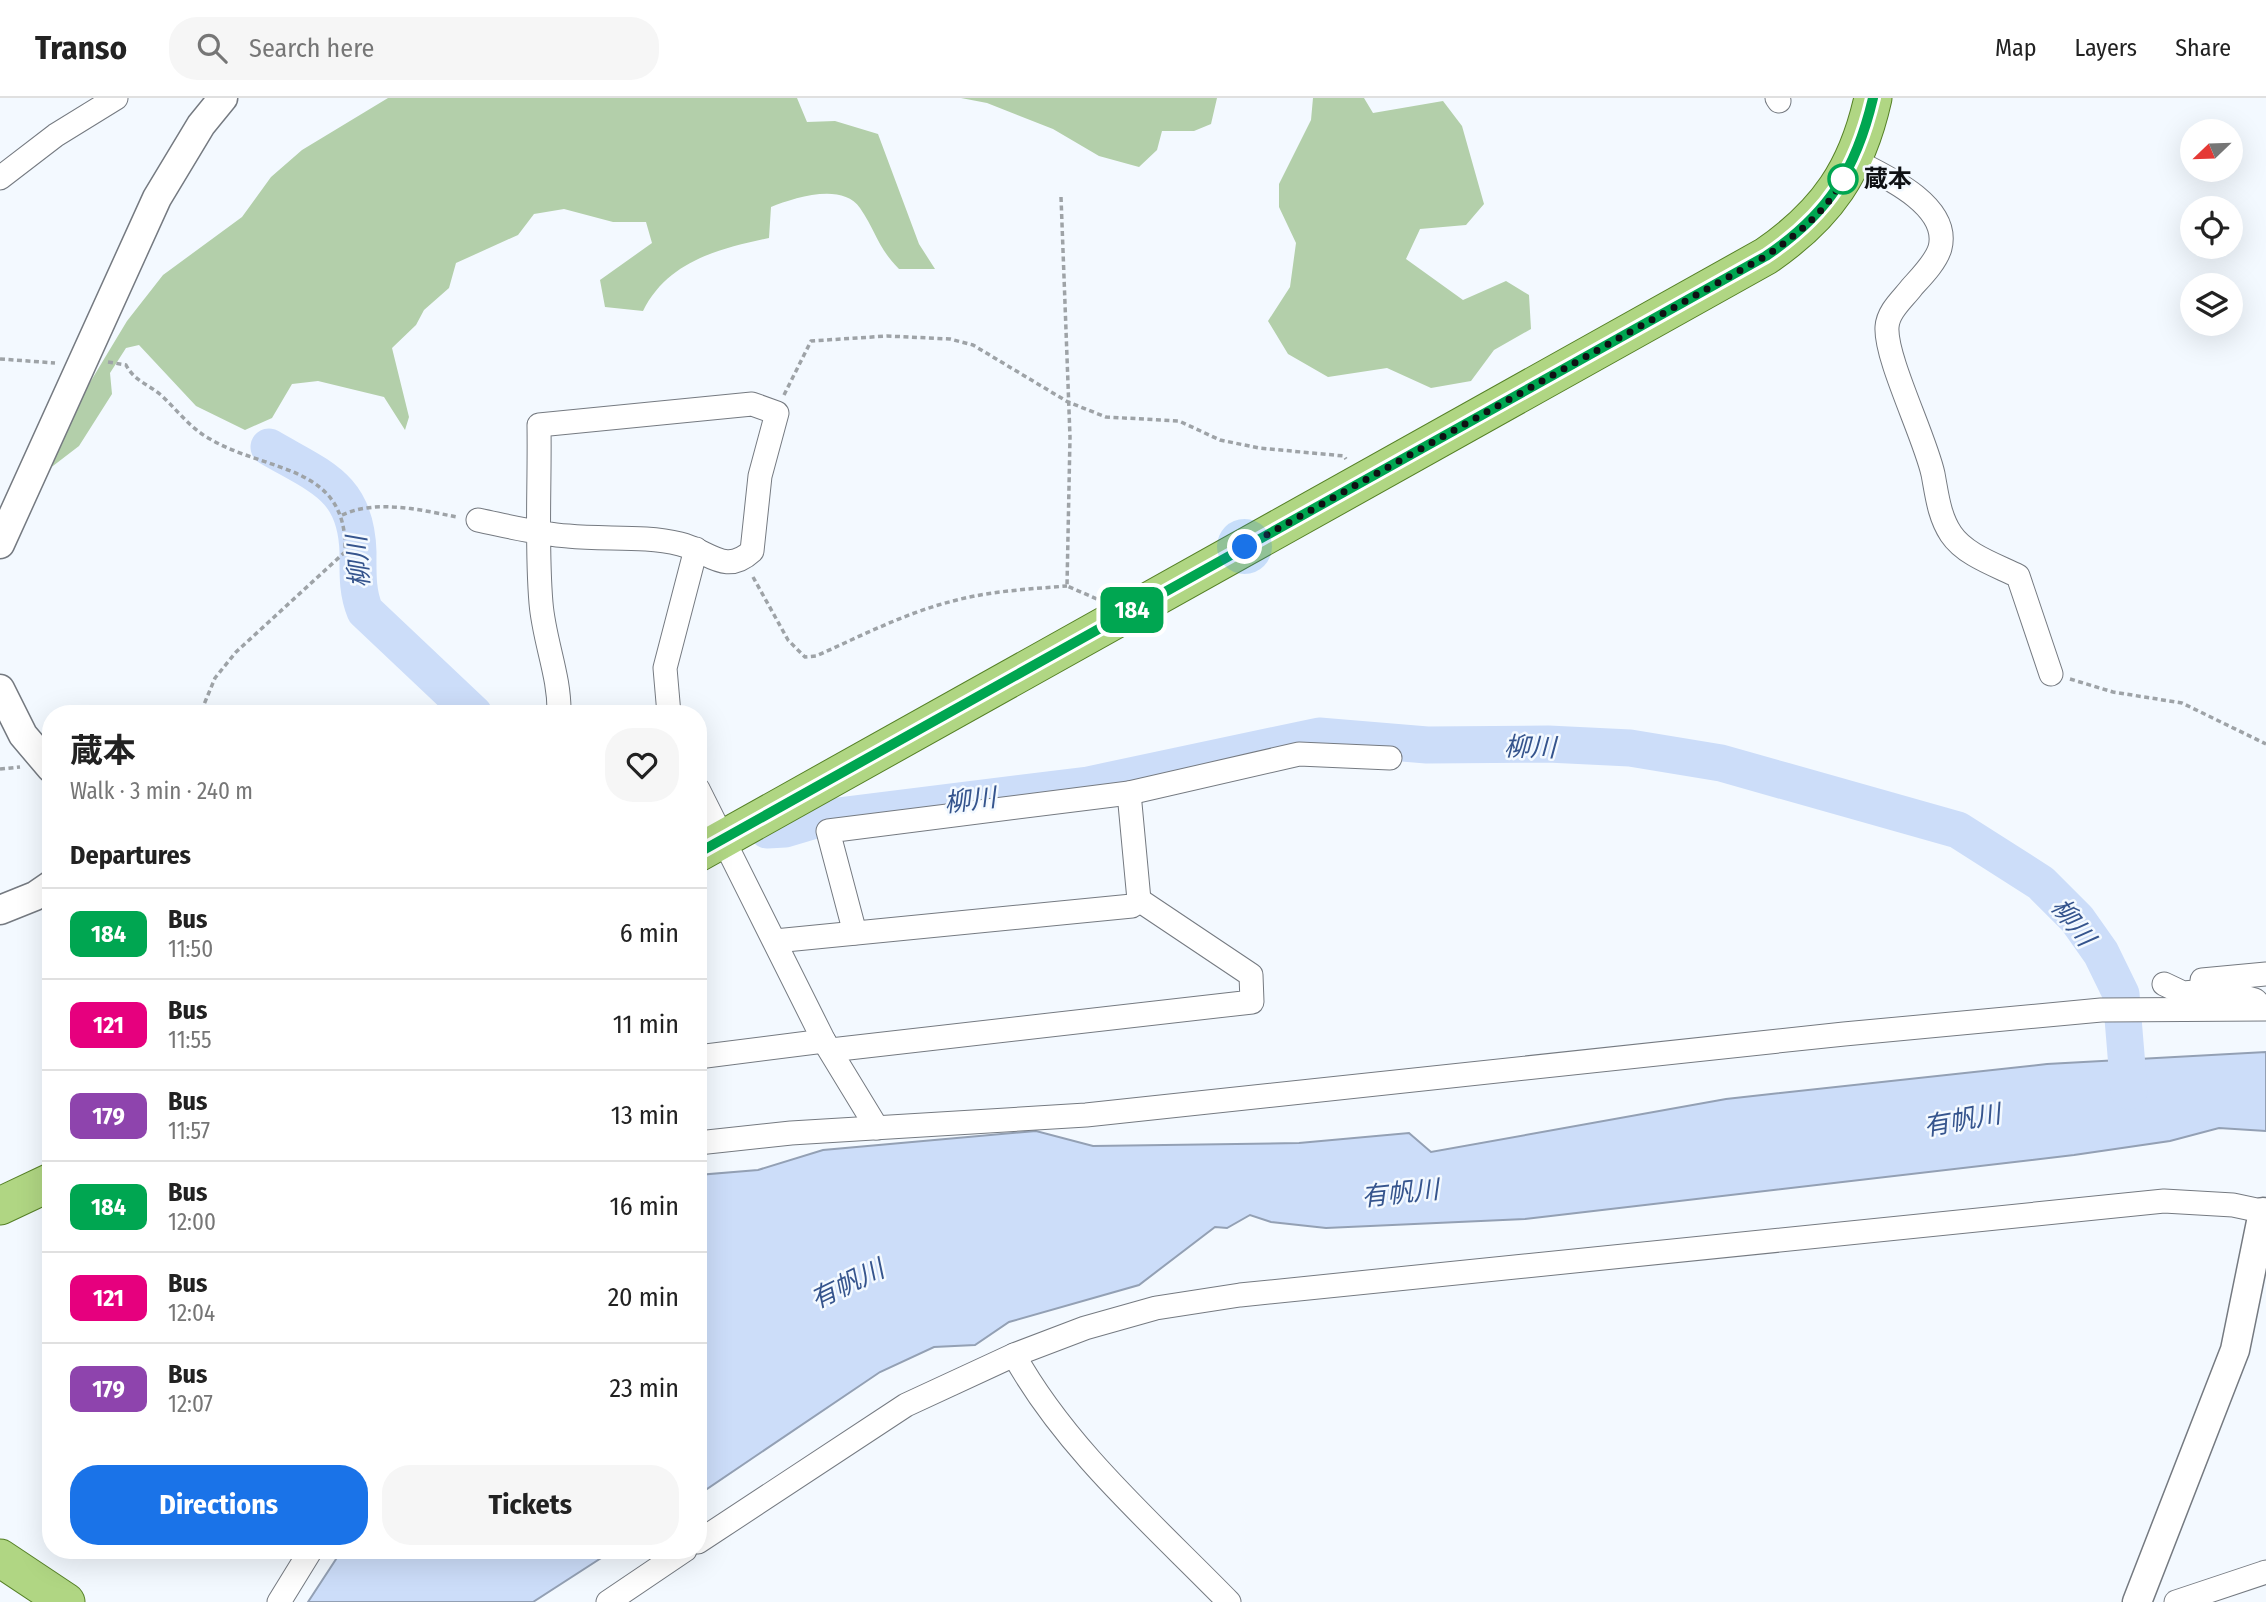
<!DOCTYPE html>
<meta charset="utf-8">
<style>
:root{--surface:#fff;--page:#f6f6f6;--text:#222;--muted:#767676;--line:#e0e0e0;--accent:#1a73e8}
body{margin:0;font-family:"Fira Sans Condensed","Noto Sans JP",sans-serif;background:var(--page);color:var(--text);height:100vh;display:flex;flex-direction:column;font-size:26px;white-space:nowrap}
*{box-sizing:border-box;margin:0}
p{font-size:23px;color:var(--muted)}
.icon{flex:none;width:38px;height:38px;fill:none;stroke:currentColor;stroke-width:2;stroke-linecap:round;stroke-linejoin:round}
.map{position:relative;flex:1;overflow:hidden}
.drawer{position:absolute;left:42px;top:607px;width:665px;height:854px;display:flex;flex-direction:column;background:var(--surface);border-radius:28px;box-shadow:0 7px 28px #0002}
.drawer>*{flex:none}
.badge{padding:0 14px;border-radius:10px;font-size:24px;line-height:46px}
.needle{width:46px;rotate:247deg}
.controls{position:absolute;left:2180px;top:21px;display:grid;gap:14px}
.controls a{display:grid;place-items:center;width:63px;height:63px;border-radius:50%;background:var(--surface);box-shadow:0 7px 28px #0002;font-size:35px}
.you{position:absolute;width:35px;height:35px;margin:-18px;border:5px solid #fff;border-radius:50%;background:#1a73e8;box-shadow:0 0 0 10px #1a73e833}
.map>.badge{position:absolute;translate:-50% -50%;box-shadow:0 0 0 4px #fff}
h2{padding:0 28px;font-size:26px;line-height:63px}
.round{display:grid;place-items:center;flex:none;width:74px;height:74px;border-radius:28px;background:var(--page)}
.summary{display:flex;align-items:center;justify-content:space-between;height:119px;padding:0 28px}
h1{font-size:33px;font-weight:700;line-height:52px}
.action{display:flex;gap:14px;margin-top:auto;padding:14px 28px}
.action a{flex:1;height:80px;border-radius:28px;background:var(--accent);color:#fff;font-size:28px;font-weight:700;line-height:80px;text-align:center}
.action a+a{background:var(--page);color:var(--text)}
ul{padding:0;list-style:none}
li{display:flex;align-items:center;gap:21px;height:91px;padding:0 28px;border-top:2px solid var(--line)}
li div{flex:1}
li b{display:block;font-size:26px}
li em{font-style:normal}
li .badge{min-width:77px;font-weight:700;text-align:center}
header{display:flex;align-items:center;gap:42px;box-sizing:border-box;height:98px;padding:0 35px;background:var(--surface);border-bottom:2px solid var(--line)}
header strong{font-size:33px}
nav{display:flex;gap:38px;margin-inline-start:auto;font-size:24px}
.search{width:490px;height:63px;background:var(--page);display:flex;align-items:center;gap:18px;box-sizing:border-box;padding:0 24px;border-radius:28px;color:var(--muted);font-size:26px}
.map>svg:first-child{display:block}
</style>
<header>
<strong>Transo</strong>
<div class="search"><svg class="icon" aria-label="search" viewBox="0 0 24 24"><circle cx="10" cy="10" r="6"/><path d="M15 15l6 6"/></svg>Search here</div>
<nav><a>Map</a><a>Layers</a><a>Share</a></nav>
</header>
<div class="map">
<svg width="2266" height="1504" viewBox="0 0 2266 1504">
<rect width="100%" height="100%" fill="#f3f9ff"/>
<g fill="#b3cfaa">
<path d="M388,0H797L807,24L835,23L878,36L919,146L935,171H899C877,149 876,133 860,110C842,84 794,100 771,109L769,140C718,151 668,163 643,213L605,209L600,182L652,145L646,124H613L564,111L534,116L518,137L456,165L449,190L424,212L416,227L392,250L409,319L405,332L384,299L318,283L292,286L272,320L245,332L196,308L139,247L126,250L110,275L112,296L79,348L49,371L86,291L127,223L163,177L242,119L271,79L302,52Z"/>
<polygon points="961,0 1217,0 1211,26 1194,33 1162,33 1157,52 1139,69 1099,58 1053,31 987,5"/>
<polygon points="1313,0 1364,0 1373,15 1443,3 1462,28 1484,106 1466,127 1420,131 1406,161 1463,202 1506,183 1529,197 1531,231 1494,252 1471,283 1431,290 1387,270 1328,279 1288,256 1268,223 1290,189 1296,145 1279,109 1279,86 1311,22"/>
</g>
<g fill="#ccddf9" stroke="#93a0b4" stroke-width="2">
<polygon points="2266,954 2266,1033 2219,1030 2170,1043 2074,1057 1525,1121 1326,1130 1271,1124 1250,1117 1227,1130 1215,1129 1139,1187 1009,1224 975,1247 934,1249 880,1274 698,1397 698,1077 758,1072 823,1052 1036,1033 1093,1048 1299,1045 1409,1035 1431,1054 1726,1001 2047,966"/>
<polygon points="342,1452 612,1452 612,1453 533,1504 308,1504"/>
</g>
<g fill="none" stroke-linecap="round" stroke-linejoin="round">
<g stroke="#ccddf9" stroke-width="37">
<path d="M269,349C320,379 356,388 358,454C358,475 357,494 365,513L474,616"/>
<polyline points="767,732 785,731 822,720 1088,687 1319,638 1427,647 1548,646 1630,650 1721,665 1958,732 2041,785 2077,821 2101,855 2121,896 2129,993"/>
</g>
<g stroke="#757a81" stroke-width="25">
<g id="minor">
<polyline points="1777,0 1779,3"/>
<path d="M1853,62C1883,77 1951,107 1940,150C1936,164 1921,179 1912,189C1903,201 1888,213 1887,229C1885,260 1925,339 1933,376C1937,397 1939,418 1951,436C1965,457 1996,467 2018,478L2051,576"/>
<polyline points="0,80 56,37 116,0"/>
<path d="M478,422C507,428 538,436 568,438C605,442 643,437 680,446C709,453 725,478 752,453L760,378L777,315L752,306L539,327C540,386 536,446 541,505C544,543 560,578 559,616"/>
<polyline points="669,616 665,570 696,451"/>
<polyline points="698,691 824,943 877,1030"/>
<polyline points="855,835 828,733 1129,695 1299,656 1390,660"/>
<polyline points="775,843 1132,808 1139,802 1129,695"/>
<polyline points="2202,882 2266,876"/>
<polyline points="2164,886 2183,895 2220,892 2255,902 2259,906"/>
<polyline points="831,952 1252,904 1251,877 1139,802"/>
<polyline points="698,959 824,943"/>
<polyline points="698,1045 791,1035 1086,1017 1844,936 2101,912 2266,911"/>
<path d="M1014,1257C1066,1351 1154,1427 1229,1504"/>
<polyline points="698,1444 906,1307 1014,1257 1085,1230 1156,1210 1240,1197 2164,1103 2233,1107 2266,1114"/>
<polyline points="279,1504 311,1452"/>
<polyline points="608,1504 685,1452"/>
<polyline points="2176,1504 2266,1474"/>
</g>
</g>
<g stroke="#757a81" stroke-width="31">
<g id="tertiary">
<polyline points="0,446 157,100 201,27 223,0"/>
<polyline points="0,591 23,637 51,670"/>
<polyline points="0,812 35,798 51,787"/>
<polyline points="2137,1504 2235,1252 2263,1114"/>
</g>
</g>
<g stroke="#558026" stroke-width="39">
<g id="primary">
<path d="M698,755L1766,158C1827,116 1857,72 1873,0"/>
<polyline points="0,1108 51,1084"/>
<polyline points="0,1460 66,1504"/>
</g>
</g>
<g stroke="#9ea3a7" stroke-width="3.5" stroke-dasharray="5 3.5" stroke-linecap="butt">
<polyline points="1061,99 1070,339 1067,488 1097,501"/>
<polyline points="0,261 55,265"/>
<path d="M108,264L126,267C135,284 149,286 162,298C178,313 190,330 210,341C268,375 348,366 345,454L236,554L215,580L200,616"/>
<polyline points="784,297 811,243 887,238 950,241 973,247 1068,304 1106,319 1179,323 1220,342 1259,350 1344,358 1346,361"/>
<path d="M342,417C377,401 421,412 457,419"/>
<path d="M753,479L788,542L805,559L816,558C861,538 905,515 953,503C990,493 1029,491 1067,488"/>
<polyline points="2070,581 2113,594 2182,605 2266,646"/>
<polyline points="0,671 20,669"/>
</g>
<use href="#minor" stroke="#fff" stroke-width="23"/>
<use href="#tertiary" stroke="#fff" stroke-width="28"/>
<use href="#primary" stroke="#b0d683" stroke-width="37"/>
</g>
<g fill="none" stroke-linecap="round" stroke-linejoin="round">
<g stroke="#fff" stroke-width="16">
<path id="line" d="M698,755L1766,158C1828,116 1856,72 1873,0"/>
</g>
<use href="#line" stroke="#00a651" stroke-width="10"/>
<path stroke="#0f1114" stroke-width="7" stroke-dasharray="0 12.6" d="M1245,449L1766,158C1798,136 1827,113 1845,78L1843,81"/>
</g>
<circle fill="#fff" stroke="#00a651" stroke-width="3.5" cx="1843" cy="81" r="14"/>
<g text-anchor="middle" stroke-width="5" stroke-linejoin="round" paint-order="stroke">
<g font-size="24" font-weight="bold" fill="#0f1114" stroke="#f3f9ff" text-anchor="start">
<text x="1864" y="89">蔵本</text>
</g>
<g font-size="26" font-style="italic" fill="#35548d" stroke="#f3f9ff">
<text transform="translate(358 464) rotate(-94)" y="9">柳川</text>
<text transform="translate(1530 649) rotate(1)" y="9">柳川</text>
<text transform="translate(970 702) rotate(-7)" y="9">柳川</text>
<text transform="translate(2073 824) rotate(52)" y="9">柳川</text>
<text transform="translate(1962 1022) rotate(-10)" y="9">有帆川</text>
<text transform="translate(1400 1095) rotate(-6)" y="9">有帆川</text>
<text transform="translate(847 1186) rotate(-26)" y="9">有帆川</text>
</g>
</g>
</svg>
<div class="controls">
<a><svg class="needle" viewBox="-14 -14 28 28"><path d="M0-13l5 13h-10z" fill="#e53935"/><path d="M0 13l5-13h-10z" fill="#767676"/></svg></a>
<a><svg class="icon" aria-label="locate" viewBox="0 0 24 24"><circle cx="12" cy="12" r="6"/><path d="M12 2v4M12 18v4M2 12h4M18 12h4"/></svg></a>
<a><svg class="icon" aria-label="layers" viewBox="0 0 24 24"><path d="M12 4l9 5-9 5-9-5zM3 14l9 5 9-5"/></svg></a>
</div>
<div class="you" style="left:1245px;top:449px"></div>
<b class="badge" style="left:1132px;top:512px;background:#00a651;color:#fff">184</b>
<section class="drawer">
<div class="summary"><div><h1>蔵本</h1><p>Walk · 3 min · 240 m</p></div><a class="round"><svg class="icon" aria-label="heart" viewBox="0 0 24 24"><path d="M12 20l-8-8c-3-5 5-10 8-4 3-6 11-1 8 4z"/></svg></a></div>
<h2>Departures</h2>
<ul>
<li><span class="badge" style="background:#00a651;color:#fff">184</span><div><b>Bus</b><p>11:50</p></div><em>6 min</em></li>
<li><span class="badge" style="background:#e6007e;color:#fff">121</span><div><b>Bus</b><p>11:55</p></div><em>11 min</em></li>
<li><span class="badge" style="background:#8e44ad;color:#fff">179</span><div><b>Bus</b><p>11:57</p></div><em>13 min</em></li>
<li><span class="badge" style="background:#00a651;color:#fff">184</span><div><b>Bus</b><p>12:00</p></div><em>16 min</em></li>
<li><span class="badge" style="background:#e6007e;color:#fff">121</span><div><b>Bus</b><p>12:04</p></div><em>20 min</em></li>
<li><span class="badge" style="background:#8e44ad;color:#fff">179</span><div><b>Bus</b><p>12:07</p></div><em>23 min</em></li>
</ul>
<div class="action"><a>Directions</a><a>Tickets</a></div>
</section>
</div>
